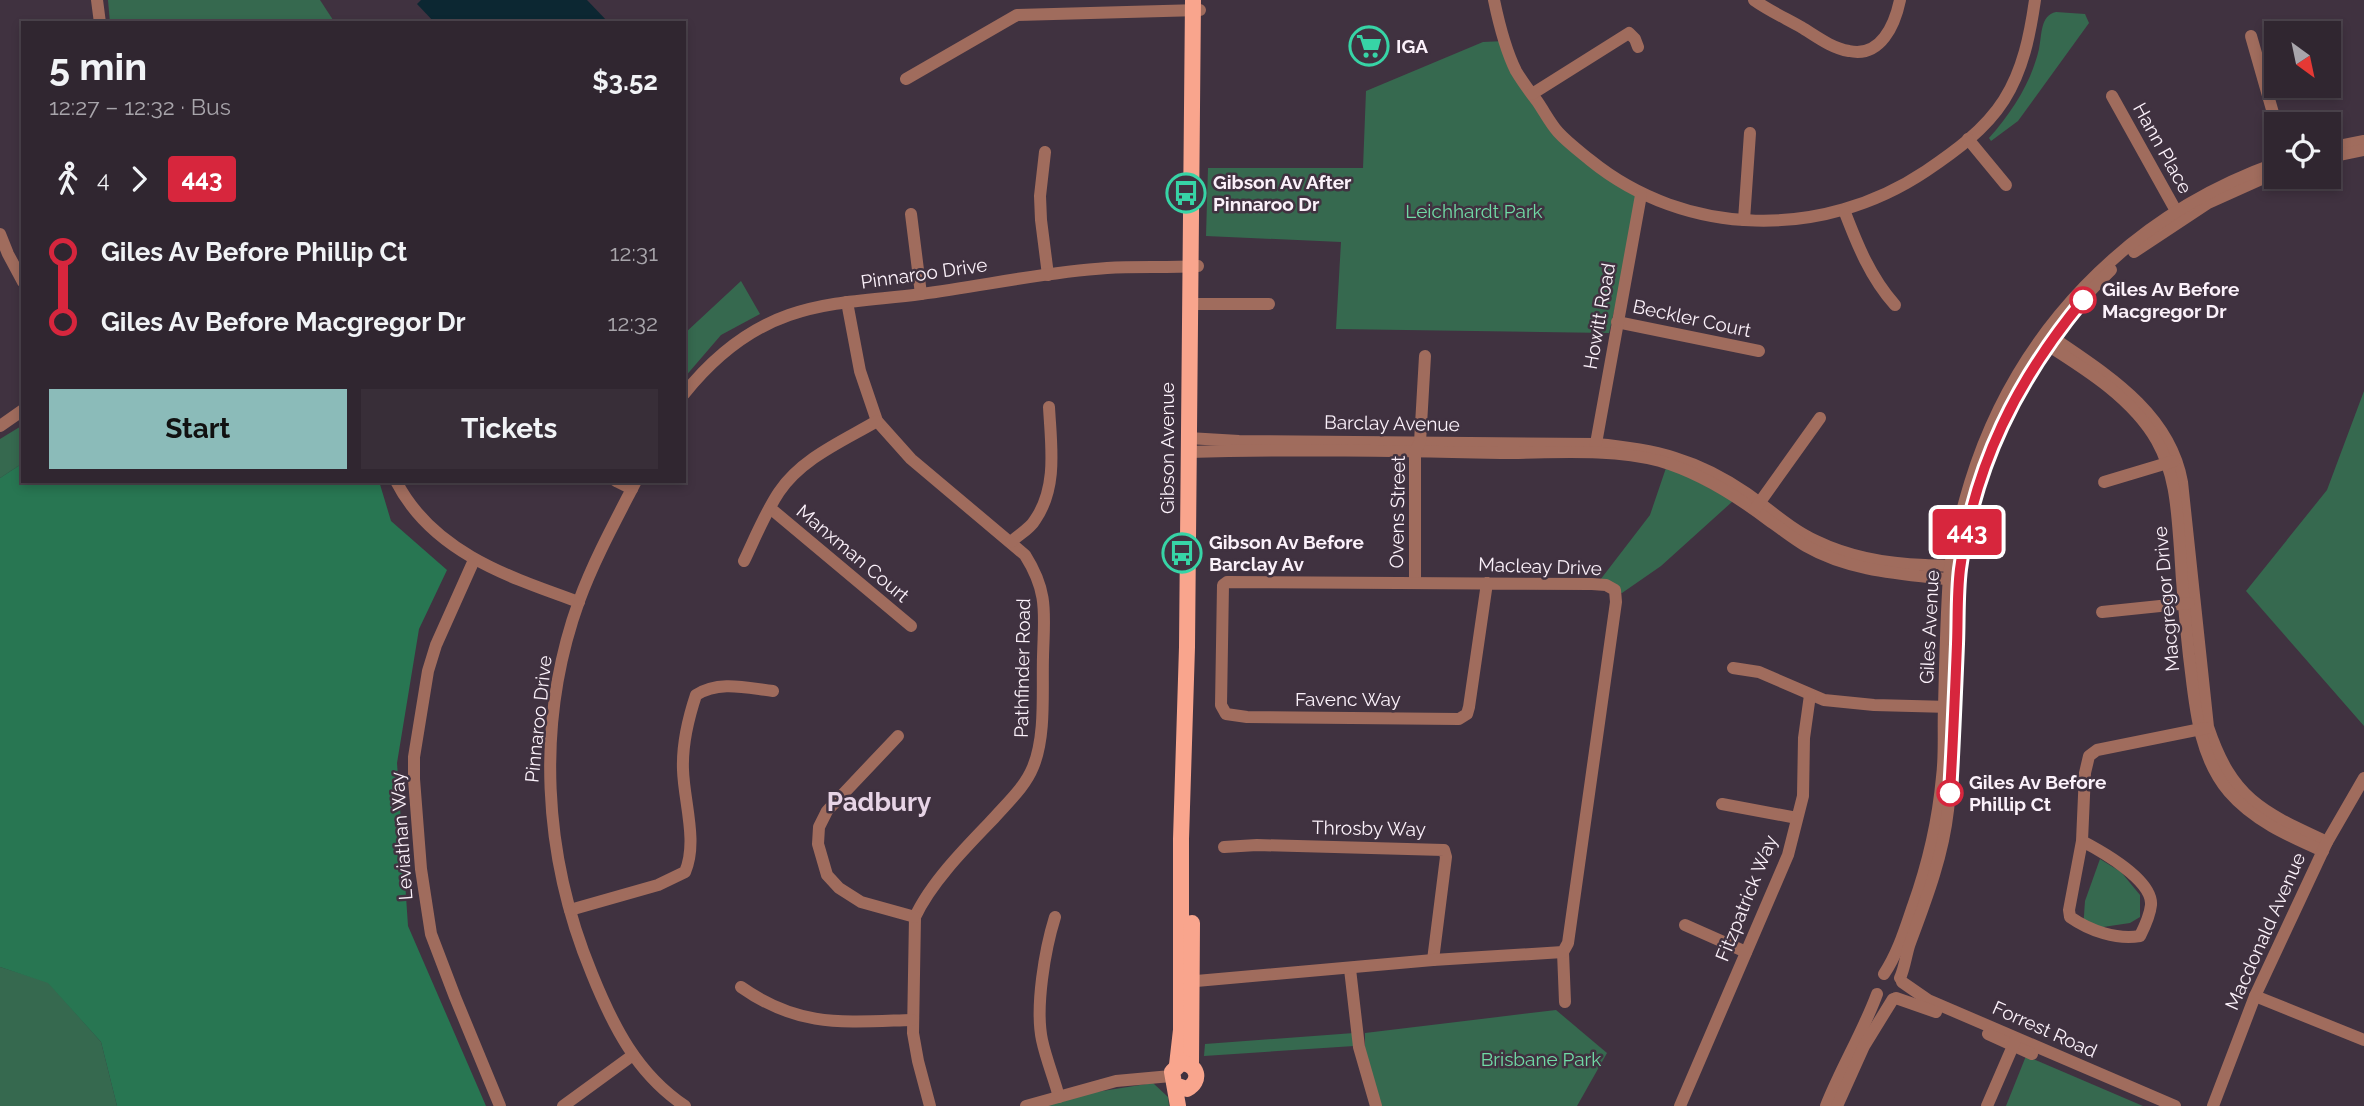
<!DOCTYPE html>
<meta charset="utf-8">
<style>
:root{--surface:#302630;--page:#382e38;--text:#f1f3f6;--muted:#a8a5ab;--line:#4b434c;--accent:#8bbbb9}
body{margin:0;font-family:Raleway,sans-serif;background:var(--page);color:var(--text);height:100vh;display:flex;flex-direction:column;font-size:26px;white-space:nowrap}
*{box-sizing:border-box;margin:0}
p{font-size:23px;color:var(--muted)}
.icon{flex:none;width:38px;height:38px;fill:none;stroke:currentColor;stroke-width:2;stroke-linecap:round;stroke-linejoin:round}
.map{position:relative;flex:1;overflow:hidden}
.sheet{position:absolute;left:21px;top:21px;width:665px;height:462px;display:flex;flex-direction:column;background:var(--surface);border-radius:0px;box-shadow:0 4px 10px #0003,0 0 0 2px var(--line)}
.sheet>*{flex:none}
.badge{padding:0 14px;border-radius:5px;font-size:24px;line-height:46px}
.needle{width:46px;rotate:147deg}
.buttons{position:absolute;left:2264px;top:21px;display:grid;gap:14px}
.buttons a{display:grid;place-items:center;width:77px;height:77px;border-radius:0px;background:var(--surface);box-shadow:0 4px 10px #0003,0 0 0 2px var(--line);font-size:35px}
.map>.badge{position:absolute;translate:-50% -50%;box-shadow:0 0 0 4px #fff}
.legs{display:flex;align-items:center;gap:10px;height:77px;padding:0 28px;font-size:23px}
.legs p{margin-inline-start:auto}
.head{display:flex;align-items:center;justify-content:space-between;height:119px;padding:0 28px}
h1{font-size:38px;font-weight:700;line-height:52px}
.button{display:flex;gap:14px;margin-top:auto;padding:14px 28px}
.button a{flex:1;height:80px;border-radius:0px;background:var(--accent);color:#111;font-size:28px;font-weight:700;line-height:80px;text-align:center}
.button a+a{background:var(--page);color:var(--text)}
ul{padding:0 28px;list-style:none}
li{display:flex;align-items:center;gap:24px;height:70px;font-size:26px}
li i{display:grid;place-items:center;width:10px;height:100%;margin:0 9px;background:currentColor}
li i::after{content:'';width:18px;height:18px;margin:-9px;border:5px solid;border-radius:50%;background:var(--surface)}
li p{margin-inline-start:auto}
li:first-child i{background:linear-gradient(#0000 50%,currentColor 0)}
li:last-child i{background:linear-gradient(currentColor 50%,#0000 0)}
.map>svg:first-child{display:block}
</style>
<div class="map">
<svg width="2364" height="1106" viewBox="0 0 2364 1106">
<rect width="100%" height="100%" fill="#403240"/>
<g fill="#36694f">
<polygon points="108,0 320,0 335,23 110,23"/>
<path d="M2056,12L2085,14L2089,23L2018,121L1991,141L1989,138C2012,112 2031,83 2039,49C2042,36 2040,15 2056,12Z"/>
<polygon points="1505,41 1516,71 1583,155 1641,195 1609,333 1336,329 1341,242 1206,236 1208,168 1363,168 1366,91 1483,42"/>
<polygon points="741,281 760,314 721,335 684,378 684,334"/>
<polygon points="2364,391 2364,726 2246,591 2327,490"/>
<polygon points="23,425 23,463 0,478 0,439"/>
<polygon points="1667,465 1733,501 1661,566 1622,593 1597,584 1650,515"/>
<polygon points="2100,859 2121,872 2140,895 2140,917 2130,923 2083,930 2085,901"/>
<polygon points="0,967 48,982 101,1042 117,1106 0,1106"/>
<polygon points="1556,1010 1607,1053 1577,1106 1377,1106 1365,1073 1365,1033"/>
<polygon points="1354,1033 1354,1046 1204,1056 1205,1044"/>
<polygon points="2026,1056 2143,1106 2006,1106"/>
<polygon points="1153,1083 1168,1097 1169,1106 1033,1106 1090,1093"/>
</g>
<polygon fill="#287652" points="23,463 23,481 379,481 391,521 447,570 419,629 397,763 408,926 486,1106 117,1106 101,1042 48,983 0,967 0,478"/>
<polygon fill="#0c2732" points="421,0 587,0 609,23 435,23 417,4"/>
<g fill="none" stroke-linecap="round" stroke-linejoin="round">
<g stroke="#a06c5d" stroke-width="12">
<polyline points="97,0 100,23"/>
<path d="M1494,0C1499,24 1505,49 1516,71C1522,81 1530,92 1537,101C1544,111 1550,123 1558,132C1567,142 1579,151 1590,160C1686,238 1823,240 1926,171C1954,152 1985,130 2004,100C2023,70 2030,35 2035,0"/>
<path d="M1754,0C1768,10 1785,18 1801,27C1816,36 1831,48 1849,51C1881,58 1895,24 1900,0"/>
<polyline points="2251,36 2277,127"/>
<polyline points="906,79 1017,15 1200,10"/>
<polyline points="1532,94 1629,33 1635,39 1638,47"/>
<polyline points="2112,96 2180,218"/>
<polyline points="1968,139 2006,185"/>
<polyline points="2329,148 2364,141"/>
<polyline points="1045,152 1040,196 1041,220 1048,275"/>
<polyline points="2329,157 2364,150"/>
<path d="M1844,210C1857,244 1870,277 1895,305"/>
<polyline points="911,214 921,294"/>
<polyline points="1744,220 1750,133"/>
<polyline points="0,234 8,254 23,282"/>
<polyline points="2134,252 2208,203 2277,172"/>
<path d="M847,302L860,371L877,421L911,459L1025,555C1049,593 1044,614 1043,657C1042,691 1046,736 1033,767C1025,787 1008,802 994,818C967,846 931,882 915,917L913,1033L918,1061L930,1106"/>
<polyline points="1189,304 1269,304"/>
<polyline points="1617,322 1759,351"/>
<path d="M2046,333C2102,372 2169,410 2182,482L2208,727C2232,799 2262,812 2327,842"/>
<path d="M2041,341C2082,367 2132,397 2157,441C2176,475 2177,511 2180,549C2182,585 2185,620 2189,656C2195,702 2197,754 2229,792C2254,821 2289,836 2323,851"/>
<path d="M684,394C712,359 746,330 789,315C832,300 877,300 921,294C983,286 1044,272 1107,268C1137,266 1167,268 1198,266"/>
<polyline points="0,426 23,410"/>
<path d="M1188,438L1239,441L1596,444C1654,449 1697,459 1746,493C1769,509 1790,529 1816,541C1849,557 1888,564 1925,565C1935,566 1946,565 1957,566"/>
<polyline points="1595,449 1641,195"/>
<path d="M1188,452C1292,449 1397,451 1501,453C1553,453 1609,448 1660,461C1701,473 1737,496 1771,522C1783,530 1794,539 1806,546C1851,572 1905,574 1955,580"/>
<path d="M396,481C432,552 509,577 579,602"/>
<polyline points="616,481 632,489"/>
<path d="M636,481C616,520 594,560 579,601C535,723 543,856 592,974C613,1026 637,1074 685,1106"/>
<polyline points="2104,482 2174,461"/>
<polyline points="770,508 911,626"/>
<polyline points="1755,509 1820,418"/>
<path d="M1011,542C1018,535 1030,529 1035,520C1058,487 1051,445 1049,407"/>
<polyline points="474,560 436,645 428,671 414,757 414,779 421,869 431,934 455,997 500,1106"/>
<path d="M744,561C755,538 765,513 779,492C802,458 843,441 877,421"/>
<polyline points="1415,583 1415,452 1420,442 1425,356"/>
<polyline points="2102,612 2189,603"/>
<polyline points="1733,668 1759,672 1824,700 1874,705 1950,707"/>
<polyline points="898,736 827,811 819,827 818,844 827,875 839,888 861,902 915,917"/>
<polyline points="1722,804 1797,818"/>
<path d="M2082,841C2101,851 2153,880 2151,905C2150,915 2145,926 2140,936C2117,940 2090,931 2070,917L2069,910L2082,841L2085,773L2089,756L2097,750L2206,728"/>
<polyline points="1224,847 1257,845 1444,850 1446,857 1433,960"/>
<path d="M570,910L658,885L685,872C698,842 684,802 683,770C682,744 688,719 696,695C719,680 747,688 773,691"/>
<path d="M1055,917C1045,949 1035,1007 1042,1040C1046,1059 1054,1078 1059,1097"/>
<polyline points="1685,925 1746,952"/>
<polyline points="1563,952 1565,1002"/>
<polyline points="1350,969 1359,1047 1376,1106"/>
<path d="M1884,974C1898,953 1905,929 1913,906C1928,864 1938,821 1942,777C1945,754 1943,731 1944,708C1945,665 1946,620 1949,576C1952,545 1961,513 1970,483C2016,332 2128,216 2277,163"/>
<path d="M1900,978C1905,967 1906,954 1910,943C1926,900 1943,856 1948,810C1955,753 1955,694 1957,636C1958,613 1957,589 1960,567C1976,454 2029,349 2111,270"/>
<path d="M1185,982L1433,960L1563,952L1568,943L1616,602L1615,590L1606,585L1592,584C1470,583 1348,583 1227,582L1223,585L1221,705L1226,714L1247,717L1459,719L1467,714L1469,707L1487,583"/>
<polyline points="1902,982 1928,1000 2175,1106"/>
<path d="M741,987C799,1028 844,1022 912,1020"/>
<polyline points="2255,996 2364,1040"/>
<polyline points="1896,998 1936,1012"/>
<polyline points="1988,1034 2032,1054"/>
<polyline points="563,1106 633,1055"/>
<polyline points="1026,1106 1116,1081 1171,1076"/>
<polyline points="1680,1106 1788,855 1803,796 1804,738 1810,695"/>
<path d="M1826,1106C1841,1068 1863,1032 1877,994"/>
<polyline points="1837,1106 1864,1046 1893,999"/>
<polyline points="1987,1106 2016,1039"/>
<polyline points="2213,1106 2255,996 2327,842 2364,778"/>
</g>
<g stroke="#f9a58d" stroke-width="16">
<polyline points="1177,1065 1181,1030 1181,839 1187,647 1193,0"/>
<polyline points="1191,1065 1192,923"/>
<path d="M1175,1085L1187,1089C1202,1081 1198,1064 1181,1063L1172,1072L1178,1106"/>
</g>
</g>
<g fill="none" stroke-linecap="round" stroke-linejoin="round">
<g stroke="#fff" stroke-width="16">
<path id="line-1" d="M1950,793C1953,744 1955,694 1957,644C1958,619 1957,593 1960,569C1974,465 2017,380 2083,300"/>
</g>
<use href="#line-1" stroke="#d7263d" stroke-width="10"/>
</g>
<defs>
<g id="supermarket-ring" transform="scale(2.0125)"><circle r="9.5" fill="#403240" stroke="#37d4a6" stroke-width="1.5"/><path d="M-6-5.5h2.5l.6 2H6L4.5 2H-2.5L-4.4-4H-6ZM-1.5 3.2a1.3 1.3 0 1 0 .1 0ZM3 3.2a1.3 1.3 0 1 0 .1 0Z" fill="#37d4a6"/></g>
<g id="bus-ring" transform="scale(2.0125)"><circle r="9.5" fill="#403240" stroke="#37d4a6" stroke-width="1.5"/><path d="M-5-6H5V4H4V6H2V4H-2V6H-4V4H-5ZM-3.5-4V0h7V-4ZM-3.5 1.2v1.5H-2V1.2ZM2 1.2v1.5H3.5V1.2Z" fill="#37d4a6"/></g>
</defs>
<g fill-rule="evenodd">
<use href="#supermarket-ring" x="1369" y="46"/>
<use href="#bus-ring" x="1186" y="193"/>
<use href="#bus-ring" x="1182" y="553"/>
</g>
<g fill="#fff" stroke="#d7263d" stroke-width="3.5">
<circle cx="2083" cy="300" r="12"/>
<circle cx="1950" cy="793" r="12"/>
</g>
<g text-anchor="middle" stroke-width="5" stroke-linejoin="round" paint-order="stroke">
<g font-size="19" font-weight="bold" fill="#fbf1fa" stroke="#403240" text-anchor="start">
<text x="1396" y="53">IGA</text>
<text x="1213" y="189">Gibson Av After<tspan x="1213" dy="22">Pinnaroo Dr</tspan></text>
<text x="1209" y="549">Gibson Av Before<tspan x="1209" dy="22">Barclay Av</tspan></text>
</g>
<g font-size="19" fill="#fbf1fa" stroke="#403240">
<text transform="translate(2163 148) rotate(61)" y="7">Hann Place</text>
<text transform="translate(924 273) rotate(-8)" y="7">Pinnaroo Drive</text>
<text transform="translate(1599 316) rotate(-80)" y="7">Howitt Road</text>
<text transform="translate(1692 318) rotate(12)" y="7">Beckler Court</text>
<text transform="translate(1392 423) rotate(1)" y="7">Barclay Avenue</text>
<text transform="translate(1167 448) rotate(-90)" y="7">Gibson Avenue</text>
<text transform="translate(1397 512) rotate(-89)" y="7">Ovens Street</text>
<text transform="translate(853 553) rotate(40)" y="7">Manxman Court</text>
<text transform="translate(1540 566) rotate(2)" y="7">Macleay Drive</text>
<text transform="translate(2166 599) rotate(-95)" y="7">Macgregor Drive</text>
<text transform="translate(1929 627) rotate(-87)" y="7">Giles Avenue</text>
<text transform="translate(1022 668) rotate(-89)" y="7">Pathfinder Road</text>
<text x="1348" y="706">Favenc Way</text>
<text transform="translate(538 719) rotate(-84)" y="7">Pinnaroo Drive</text>
<text transform="translate(1369 828) rotate(1)" y="7">Throsby Way</text>
<text transform="translate(401 836) rotate(-94)" y="7">Leviathan Way</text>
<text transform="translate(1746 898) rotate(-68)" y="7">Fitzpatrick Way</text>
<text transform="translate(2265 931) rotate(-66)" y="7">Macdonald Avenue</text>
<text transform="translate(2045 1029) rotate(24)" y="7">Forrest Road</text>
</g>
<g font-size="19" fill="#70daa5" stroke="#403240">
<text x="1474" y="218">Leichhardt Park</text>
<text x="1541" y="1066">Brisbane Park</text>
</g>
<g font-size="19" font-weight="bold" fill="#fbf1fa" stroke="#403240" text-anchor="start">
<text x="2102" y="296">Giles Av Before<tspan x="2102" dy="22">Macgregor Dr</tspan></text>
<text x="1969" y="789">Giles Av Before<tspan x="1969" dy="22">Phillip Ct</tspan></text>
</g>
<g font-size="26" font-weight="bold" fill="#e7d4e6" stroke="#403240">
<text x="879" y="811">Padbury</text>
</g>
</g>
</svg>
<div class="buttons">
<a><svg class="needle" viewBox="-14 -14 28 28"><path d="M0-13l5 13h-10z" fill="#e53935"/><path d="M0 13l5-13h-10z" fill="#a8a5ab"/></svg></a>
<a><svg class="icon" aria-label="locate" viewBox="0 0 24 24"><circle cx="12" cy="12" r="6"/><path d="M12 2v4M12 18v4M2 12h4M18 12h4"/></svg></a>
</div>
<b class="badge" style="left:1967px;top:532px;background:#d7263d;color:#fff">443</b>
<section class="sheet">
<div class="head"><div><h1>5 min</h1><p>12:27 – 12:32 · Bus</p></div><b>$3.52</b></div>
<div class="legs"><svg class="icon" aria-label="walk" viewBox="0 0 24 24"><circle cx="13" cy="4" r="2"/><path d="M13 8l-2 6 4 7M11 14l-3 7M7 12l3-4h3l4 4"/></svg>4<svg class="icon" aria-label="forward" viewBox="0 0 24 24"><path d="M9 5l7 7-7 7"/></svg><b class="badge" style="background:#d7263d;color:#fff">443</b></div>
<ul>
<li><i style="color:#d7263d"></i><b>Giles Av Before Phillip Ct</b><p>12:31</p></li>
<li><i style="color:#d7263d"></i><b>Giles Av Before Macgregor Dr</b><p>12:32</p></li>
</ul>
<div class="button"><a>Start</a><a>Tickets</a></div>
</section>
</div>
